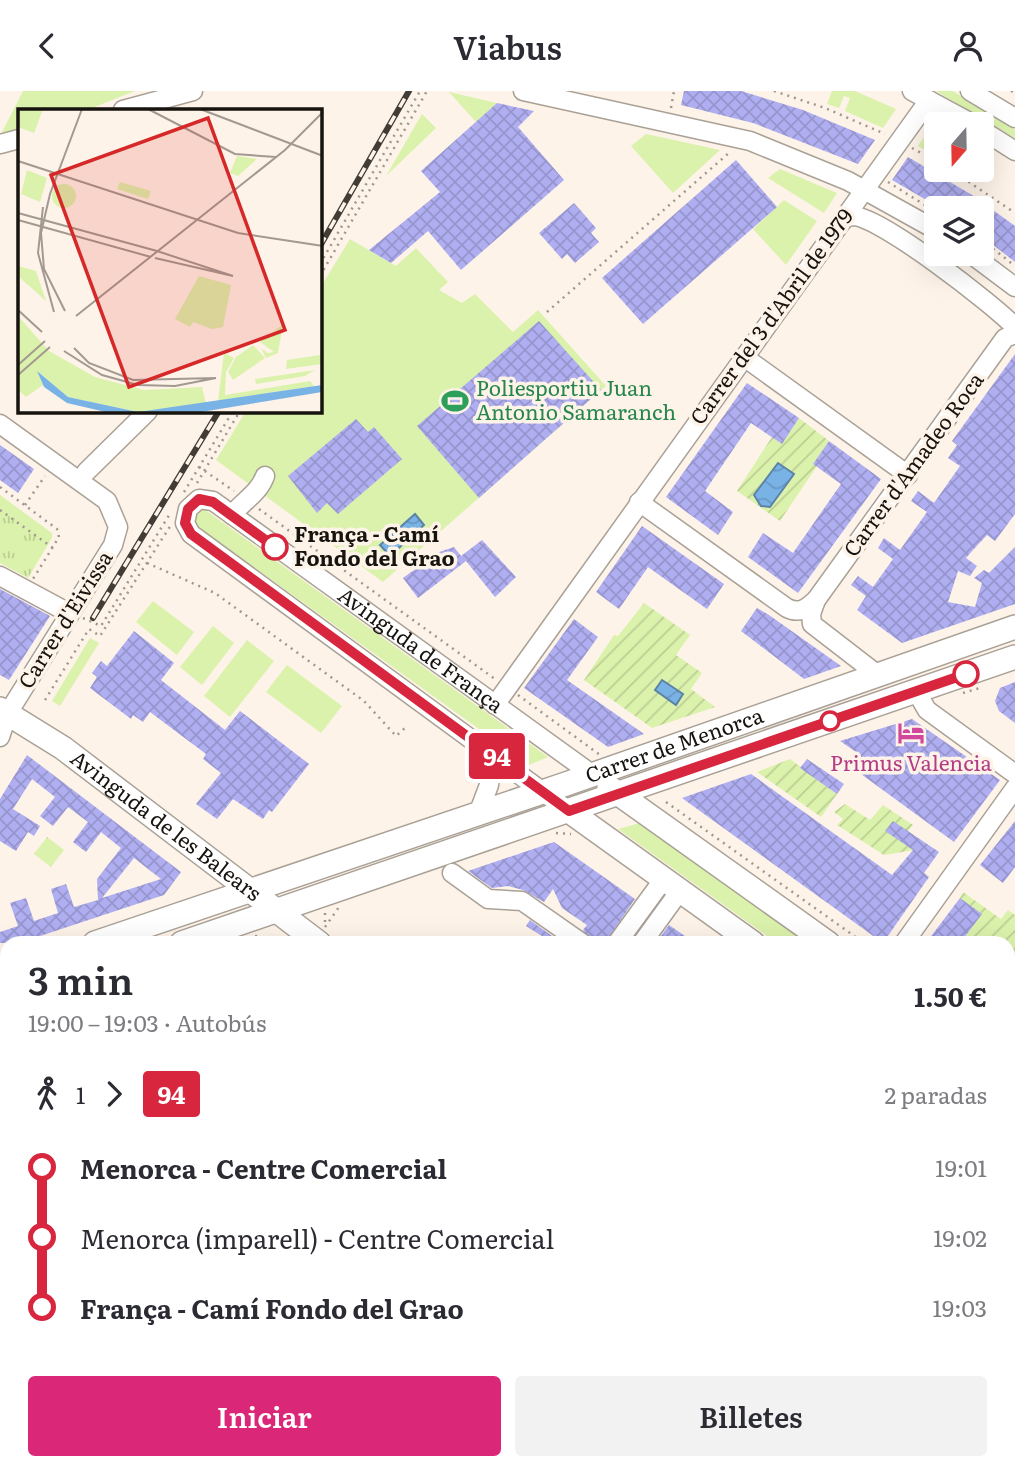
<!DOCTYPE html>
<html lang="es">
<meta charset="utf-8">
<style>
:root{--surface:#fff;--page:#f2f2f3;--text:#2b2b33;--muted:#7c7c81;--accent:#db2777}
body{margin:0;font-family:Literata,serif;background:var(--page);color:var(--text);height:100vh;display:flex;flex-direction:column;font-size:26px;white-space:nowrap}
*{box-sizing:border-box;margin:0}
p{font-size:23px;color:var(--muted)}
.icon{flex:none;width:38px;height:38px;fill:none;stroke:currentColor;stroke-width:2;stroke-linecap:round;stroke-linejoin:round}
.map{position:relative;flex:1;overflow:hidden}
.details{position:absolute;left:0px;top:845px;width:1015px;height:534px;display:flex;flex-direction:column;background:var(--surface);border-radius:21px 21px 0 0;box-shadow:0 7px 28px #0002}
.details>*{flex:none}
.badge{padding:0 14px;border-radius:5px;font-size:24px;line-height:46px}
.needle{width:46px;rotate:200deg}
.tools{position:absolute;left:924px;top:21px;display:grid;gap:14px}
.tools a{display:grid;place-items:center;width:70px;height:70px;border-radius:7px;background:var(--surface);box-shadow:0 7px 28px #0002;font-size:35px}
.map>.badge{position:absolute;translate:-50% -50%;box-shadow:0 0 0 4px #fff}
.legs{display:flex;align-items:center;gap:10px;height:77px;padding:0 28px;font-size:23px}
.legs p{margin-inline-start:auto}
.summary{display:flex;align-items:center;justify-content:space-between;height:119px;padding:0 28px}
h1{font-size:38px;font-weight:600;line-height:52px}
.primary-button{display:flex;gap:14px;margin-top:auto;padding:14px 28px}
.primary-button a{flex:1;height:80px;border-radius:7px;background:var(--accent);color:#fff;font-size:28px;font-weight:600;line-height:80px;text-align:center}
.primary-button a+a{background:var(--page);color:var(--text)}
ul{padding:0 28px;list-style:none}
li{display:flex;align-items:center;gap:24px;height:70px;font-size:26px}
li i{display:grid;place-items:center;width:10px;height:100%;margin:0 9px;background:currentColor}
li i::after{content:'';width:18px;height:18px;margin:-9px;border:5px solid;border-radius:50%;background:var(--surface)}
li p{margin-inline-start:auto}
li:first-child i{background:linear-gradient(#0000 50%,currentColor 0)}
li:last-child i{background:linear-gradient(currentColor 50%,#0000 0)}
header{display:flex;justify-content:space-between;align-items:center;height:91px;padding:0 28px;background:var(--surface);font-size:32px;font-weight:600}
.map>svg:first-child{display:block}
</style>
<header><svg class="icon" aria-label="back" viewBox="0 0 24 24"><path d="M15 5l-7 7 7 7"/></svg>Viabus<svg class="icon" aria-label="person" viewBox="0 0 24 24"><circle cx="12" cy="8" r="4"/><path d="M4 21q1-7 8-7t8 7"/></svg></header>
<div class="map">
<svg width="1015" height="1378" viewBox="0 0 1015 1378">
<defs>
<pattern id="park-tufts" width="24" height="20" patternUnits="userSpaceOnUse" patternTransform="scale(1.75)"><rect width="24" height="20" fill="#dbf2ac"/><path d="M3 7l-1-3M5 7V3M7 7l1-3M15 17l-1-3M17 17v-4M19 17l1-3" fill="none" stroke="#bbcf93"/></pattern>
<pattern id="garden-furrows" width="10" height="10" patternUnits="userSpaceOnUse" patternTransform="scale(1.75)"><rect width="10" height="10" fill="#dbf2ac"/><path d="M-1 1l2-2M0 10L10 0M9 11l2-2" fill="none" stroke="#bbcf93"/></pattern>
<pattern id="water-waves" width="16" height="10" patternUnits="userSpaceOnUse" patternTransform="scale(1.75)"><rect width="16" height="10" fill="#79b3e6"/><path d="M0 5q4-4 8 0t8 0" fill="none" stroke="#6899c4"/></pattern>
<pattern id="building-cross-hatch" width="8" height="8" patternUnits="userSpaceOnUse" patternTransform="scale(1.75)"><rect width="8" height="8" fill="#afaef1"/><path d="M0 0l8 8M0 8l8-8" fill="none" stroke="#9695cd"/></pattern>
</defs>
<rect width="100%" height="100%" fill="#fef3e8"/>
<g fill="#dbf2ac">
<polygon points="23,0 135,0 87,19 19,19 19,38 1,43"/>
<polygon points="832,0 855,0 896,18 883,37 845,20 850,7 844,5 839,17 827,13"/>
<polygon points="936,0 953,0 1015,39 1015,47"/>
<polygon points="449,1 497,12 476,31"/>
<polygon points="422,23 436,37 386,85"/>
<polygon points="931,36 936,39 936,66 918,55"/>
<polygon points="646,43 720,59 673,102 631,55"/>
<polygon points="780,78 837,102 824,122 768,87"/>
<polygon points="784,109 817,130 786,174 753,138"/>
<polygon points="350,148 396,175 416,157 448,191 439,199 462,212 475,203 513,241 538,219 606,295 383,491 216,369 246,320 320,320 320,197"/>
<polygon points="204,418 548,666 529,674 194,433 192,422"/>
<polygon points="153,510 194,541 177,564 136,531"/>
<polygon points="213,535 234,552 202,594 180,576"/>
<polygon points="90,547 99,552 60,615 52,610"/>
<polygon points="247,549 274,570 230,626 204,605"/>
<polygon points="287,574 342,615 321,642 266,601"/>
<polygon points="640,732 808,852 777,852 618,738"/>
</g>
<g fill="url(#park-tufts)">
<polygon points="0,404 52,442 52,447 28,487 0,472"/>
<polygon points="47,746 64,759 51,776 34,763"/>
<polygon points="1008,1152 1015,1157 1015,1294 1008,1304"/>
<polygon points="863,1372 946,1372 951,1376 870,1378"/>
</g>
<g fill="url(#garden-furrows)">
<polygon points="799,327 829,350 814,372 817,375 780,430 737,400 772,346 782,353"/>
<polygon points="644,512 690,544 676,564 702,582 691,598 715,616 652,637 584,589 614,544 618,545"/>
<polygon points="790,668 837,703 821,726 757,681"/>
<polygon points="845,713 870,729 883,714 913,734 908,740 915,759 884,764 837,734 843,728 834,721"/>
<polygon points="963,801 1001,828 1008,819 1015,824 1015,898 1008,894 1008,852 960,852 981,823 960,807"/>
</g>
<g fill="url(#water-waves)" stroke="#5c83a6" stroke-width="2">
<polygon points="778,372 794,383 770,416 761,415 754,404"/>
<polygon points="415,423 424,434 390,465 380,454"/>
<polygon points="662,589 683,603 676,614 655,599"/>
</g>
<g fill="url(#building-cross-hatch)" fill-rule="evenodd">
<polygon points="684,0 741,0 803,19 875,49 858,73 753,32 681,14"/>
<polygon points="497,12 534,20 518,36 564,89 461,179 428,140 391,172 369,159 440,101 421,80"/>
<polygon points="908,66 972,104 1015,135 1015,171 982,145 982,117 940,117 892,89"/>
<polygon points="736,69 777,116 643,233 602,187"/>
<polygon points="574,112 596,137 591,142 599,151 575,172 567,163 562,168 539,142"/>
<polygon points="539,230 601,299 479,407 417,335"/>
<polygon points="1015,263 1015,423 995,450 987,444 973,459 966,467 977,475 970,485 958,480 948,511 975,516 982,492 974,487 984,479 989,482 1015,456 1015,513 902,552 857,519 866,505 851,494 858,485 873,496 893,468 878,457 884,447 900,459 927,421 911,410 918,400 934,412 960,375 948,367 957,354 952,350"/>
<polygon points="747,292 799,327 782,353 751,332 705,400 733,421 718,444 666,406"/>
<polygon points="356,328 368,341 374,336 402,368 338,423 327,412 317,422 288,385"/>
<polygon points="829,350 881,388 798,502 748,466 763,442 793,462 841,393 813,373"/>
<polygon points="0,354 34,378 18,402 0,389"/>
<polygon points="642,435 724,493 707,518 648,476 619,518 596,501"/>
<polygon points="482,449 516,486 495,506 466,470 418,507 403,487 439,461 454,456 461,465"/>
<polygon points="0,498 50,525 9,589 0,584"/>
<polygon points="757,517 769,524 841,575 804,588 741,540"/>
<polygon points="574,528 598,546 567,589 644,643 608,656 524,597"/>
<polygon points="134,540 174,572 161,589 225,639 240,620 309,673 272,721 269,719 263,728 233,708 217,728 196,713 221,682 203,668 206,663 150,621 143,631 133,624 131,628 90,597 97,586 92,582 101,570 107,575"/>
<polygon points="1015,591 1015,632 999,620 995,610 1000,597"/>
<polygon points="912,628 1000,689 954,751 850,675 859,663 840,650"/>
<path d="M27,664L181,781L164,804L19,852H0V841L18,835L10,812L26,807L34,830L58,822L51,798L66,793L74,816L98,809L97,788L121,757L101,741L86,761L73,751L88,731L68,716L53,735L40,725L55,706L32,688L13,718L40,735L34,745L28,741L16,760L0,750V708ZM134,767L161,788L102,807Z"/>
<polygon points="807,668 844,693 837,703 800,677"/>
<polygon points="751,683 892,784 913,759 885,740 893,730 939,761 924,782 929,786 883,852 682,707"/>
<polygon points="1015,730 1015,776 1003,792 980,774"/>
<polygon points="554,751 635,808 605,852 593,852 583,839 587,834 562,817 553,798 544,811 523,799 508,795 492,797 468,780"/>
<polygon points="960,807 982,823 960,852 926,852"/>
<polygon points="530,829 556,848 553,852 526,835"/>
<polygon points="669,834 695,852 656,852"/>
</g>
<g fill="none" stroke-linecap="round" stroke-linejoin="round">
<g stroke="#aaa196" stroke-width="21">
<g id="minor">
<polyline points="523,0 750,50 848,90 936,139"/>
<polyline points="912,0 973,33"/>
<polyline points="970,0 1015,27"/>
<polyline points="123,19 193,0"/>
<polyline points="982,39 1015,60"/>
<polyline points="0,53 19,48"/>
<path d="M840,132C844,128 847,125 854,125C882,127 993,213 1015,236"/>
<polyline points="971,163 1015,196"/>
<polyline points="744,266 908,384"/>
<polyline points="0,333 107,410 118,436 113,454 8,622 0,646"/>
<polyline points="86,381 148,320"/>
<path d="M639,411L787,517C799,523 806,518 816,509L1005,247L1015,243"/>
<path d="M232,424C243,410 259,402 265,385"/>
<polyline points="0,485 69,522"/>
<polyline points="816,509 811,523 812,533 878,584"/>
<polyline points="916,600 927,619 1015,683"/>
<polyline points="495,614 929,9"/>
<path id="s1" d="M569,720L191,443L185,432L188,418L199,408L213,410L593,684"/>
<polyline points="478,723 489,694 493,663"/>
<polyline points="452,782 488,808 522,810 582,852"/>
<polyline points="617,852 663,789"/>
<polyline points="642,852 679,801"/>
<polyline points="904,852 1015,697"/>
<polyline points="0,1021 7,1013"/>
<polyline points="1008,1056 1015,1046"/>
<polyline points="1008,1157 1015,1162"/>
<polyline points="0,1189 7,1195"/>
<polyline points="0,1287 7,1279"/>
<polyline points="1008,1335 1015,1327"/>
<polyline points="1008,1371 1015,1363"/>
<polyline points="422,1372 429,1378"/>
<polyline points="841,1372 848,1378"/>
<polyline points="191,1378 197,1372"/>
<polyline points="491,1378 496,1372"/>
<polyline points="770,1378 775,1372"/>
<polyline points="970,1378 975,1372"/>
</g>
</g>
<g stroke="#aaa196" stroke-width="26">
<g id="major">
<path id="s2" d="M0,618L63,657L319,852"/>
<polyline points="609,696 828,852"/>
<polyline points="569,720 753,852"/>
<path id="s3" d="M95,852L563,694L1015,536"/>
<polyline points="182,852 1015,566"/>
<polyline points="0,884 7,882"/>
<polyline points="0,912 7,910"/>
<polyline points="1008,982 1015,987"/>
<polyline points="1008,1034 1015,1039"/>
<polyline points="1002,1372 1009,1378"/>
</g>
</g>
<g stroke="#a0988f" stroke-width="2.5" stroke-dasharray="2 5" stroke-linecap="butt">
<polyline points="774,0 825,17 885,43"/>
<polyline points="1011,0 1015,2"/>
<polyline points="671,17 674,0"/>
<polyline points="912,57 936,70"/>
<polyline points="951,79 1015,122"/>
<polyline points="888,91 936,121"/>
<polyline points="982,149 1015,175"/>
<polyline points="320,173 420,0"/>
<polyline points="320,185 427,0"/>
<polyline points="547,221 730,61"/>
<polyline points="199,376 234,400"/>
<polyline points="197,392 240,320"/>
<polyline points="0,396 57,438 59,446 33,488"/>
<polyline points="184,401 233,320"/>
<polyline points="25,414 45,385"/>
<polyline points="259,418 495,588"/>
<polyline points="0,419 53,457"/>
<polyline points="147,472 215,502 364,610 396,645 405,637"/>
<polyline points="83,527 101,535 171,421"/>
<polyline points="963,602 983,596"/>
<polyline points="518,604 600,664"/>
<polyline points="45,609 89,538 100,545 171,434"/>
<polyline points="666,711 864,852"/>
<polyline points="556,742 571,743"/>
<polyline points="325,822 325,836"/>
<polyline points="325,836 339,816"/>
<polyline points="255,845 290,851"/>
<polyline points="336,848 347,852"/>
<polyline points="1008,956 1015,961"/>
<polyline points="1008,1185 1015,1191"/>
<polyline points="1008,1217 1015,1223"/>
</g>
<use href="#minor" stroke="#fff" stroke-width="18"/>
<use href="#major" stroke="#fff" stroke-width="23"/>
<g stroke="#413c36" stroke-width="6">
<g id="rail">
<polyline points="320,155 409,0"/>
<polyline points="93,527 219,320"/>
</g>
</g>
<use href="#rail" stroke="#fef3e8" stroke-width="3.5" stroke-dasharray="10" stroke-linecap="butt"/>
</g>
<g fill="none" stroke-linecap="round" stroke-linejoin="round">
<g stroke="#fff" stroke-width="16">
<polyline id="line-1" points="275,456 213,411 199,408 188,418 185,432 191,443 569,720 966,583"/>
</g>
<use href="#line-1" stroke="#d7263d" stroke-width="10"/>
</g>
<defs>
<g id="stadium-bare" transform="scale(2.1)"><path d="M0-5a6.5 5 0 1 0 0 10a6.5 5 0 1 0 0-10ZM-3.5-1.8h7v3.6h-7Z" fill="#2e9e5b" stroke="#fef3e8" stroke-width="2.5" paint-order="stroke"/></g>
<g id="hotel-bare" transform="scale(2.1)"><path d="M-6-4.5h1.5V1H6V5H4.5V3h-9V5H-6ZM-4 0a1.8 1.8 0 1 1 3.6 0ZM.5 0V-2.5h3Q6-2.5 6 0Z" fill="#d1479c" stroke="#fef3e8" stroke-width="2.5" paint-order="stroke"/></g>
</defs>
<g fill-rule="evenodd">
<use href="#stadium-bare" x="455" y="310"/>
<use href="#hotel-bare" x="911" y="642"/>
</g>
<g fill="#fff" stroke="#d7263d" stroke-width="3.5">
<circle cx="275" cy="456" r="12"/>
<circle cx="966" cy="583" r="12"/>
<circle cx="830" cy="630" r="9"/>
</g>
<g text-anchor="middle" stroke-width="7" stroke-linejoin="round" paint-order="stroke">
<g font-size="21" fill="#17130f" stroke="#fef3e8">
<text transform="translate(772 226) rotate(-54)" y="7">Carrer del 3 d'Abril de 1979</text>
<text transform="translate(914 374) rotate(-54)" y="7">Carrer d'Amadeo Roca</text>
<text transform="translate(66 529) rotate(-58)" y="7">Carrer d'Eivissa</text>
<text dy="7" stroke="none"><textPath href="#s1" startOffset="780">Avinguda de França</textPath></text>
<text dy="7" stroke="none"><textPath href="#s3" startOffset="612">Carrer de Menorca</textPath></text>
<text dy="7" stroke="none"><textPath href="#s2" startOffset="203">Avinguda de les Balears</textPath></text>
</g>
<g font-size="21" fill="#27864d" stroke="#fef3e8" text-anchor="start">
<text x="476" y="305">Poliesportiu Juan<tspan x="476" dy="24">Antonio Samaranch</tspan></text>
</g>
<g font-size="21" font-weight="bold" fill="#17130f" stroke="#fef3e8" text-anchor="start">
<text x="294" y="451">França - Camí<tspan x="294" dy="24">Fondo del Grao</tspan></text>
</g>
<g font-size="21" fill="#b23c85" stroke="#fef3e8">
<text x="911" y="680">Primus Valencia</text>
</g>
</g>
<g transform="translate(18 18)">
<rect width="304" height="304" fill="#fef3e8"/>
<path d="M181,167L213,176L205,218L194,220L175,213L172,218L157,210ZM265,215L260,244L248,249L243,239L250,244L256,243L242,233ZM304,241V255L268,260L269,251L302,246ZM206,244L216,249L208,263L207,286L292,272L296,277L200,292ZM297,261L287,267L238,275L237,270Z" fill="#dbf2ac"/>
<path d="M235,236L247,249L215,271L210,263L218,248Z" fill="#dbf2ac"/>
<path d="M0,0H25L16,24L0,18ZM9,61L29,69L22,93L3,85ZM102,73L133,82L130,90L99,80ZM34 87a12 12 0 1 1 24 0a12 12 0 1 1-24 0ZM0,157L18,162L28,192L0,167ZM0,207L31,242L77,268L126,281L184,278L188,295L120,303L50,288L19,262L25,276L8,288L0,281Z" fill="#dbf2ac"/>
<path d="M219,47L239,50L220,67L212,64Z" fill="#dbf2ac"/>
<path d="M19,262L50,288L120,303L304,276V283L177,304H92L49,294L26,278Z" fill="#79b3e6"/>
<path fill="none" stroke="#a29991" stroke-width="2" d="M130,0L217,45L258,48M182,0L305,47M0,52L220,124L305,137M25,98L20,144L36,203M0,104L139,142M0,111L133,148M137,149L215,167L139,142M0,201L24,223M47,202L26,160L23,124L32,85L64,0M58,207L267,41L305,3M46,242L84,266L120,276L157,277L198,269L115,271L71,254L56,239M0,256L27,232M0,266L32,238"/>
<path fill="#d62828" fill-opacity="0.15" stroke="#d62828" stroke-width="3.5" d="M190,9L267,221L111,278L33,66Z"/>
<rect width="304" height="304" fill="none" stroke="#17130f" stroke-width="3.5"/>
</g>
</svg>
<div class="tools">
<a><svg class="needle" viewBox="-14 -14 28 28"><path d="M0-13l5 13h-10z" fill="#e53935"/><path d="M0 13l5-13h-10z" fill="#7c7c81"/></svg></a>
<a><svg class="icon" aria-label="layers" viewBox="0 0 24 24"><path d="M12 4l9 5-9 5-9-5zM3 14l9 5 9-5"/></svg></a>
</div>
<b class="badge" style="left:497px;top:665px;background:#d7263d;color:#fff">94</b>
<section class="details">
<div class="summary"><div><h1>3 min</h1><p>19:00 – 19:03 · Autobús</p></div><b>1.50 €</b></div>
<div class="legs"><svg class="icon" aria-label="walk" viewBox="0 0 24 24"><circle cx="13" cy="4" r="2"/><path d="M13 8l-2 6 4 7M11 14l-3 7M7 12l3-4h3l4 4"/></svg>1<svg class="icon" aria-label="forward" viewBox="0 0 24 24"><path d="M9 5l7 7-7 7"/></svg><b class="badge" style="background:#d7263d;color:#fff">94</b><p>2 paradas</p></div>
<ul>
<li><i style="color:#d7263d"></i><b>Menorca - Centre Comercial</b><p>19:01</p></li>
<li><i style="color:#d7263d"></i><span>Menorca (imparell) - Centre Comercial</span><p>19:02</p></li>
<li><i style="color:#d7263d"></i><b>França - Camí Fondo del Grao</b><p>19:03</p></li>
</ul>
<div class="primary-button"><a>Iniciar</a><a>Billetes</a></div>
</section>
</div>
